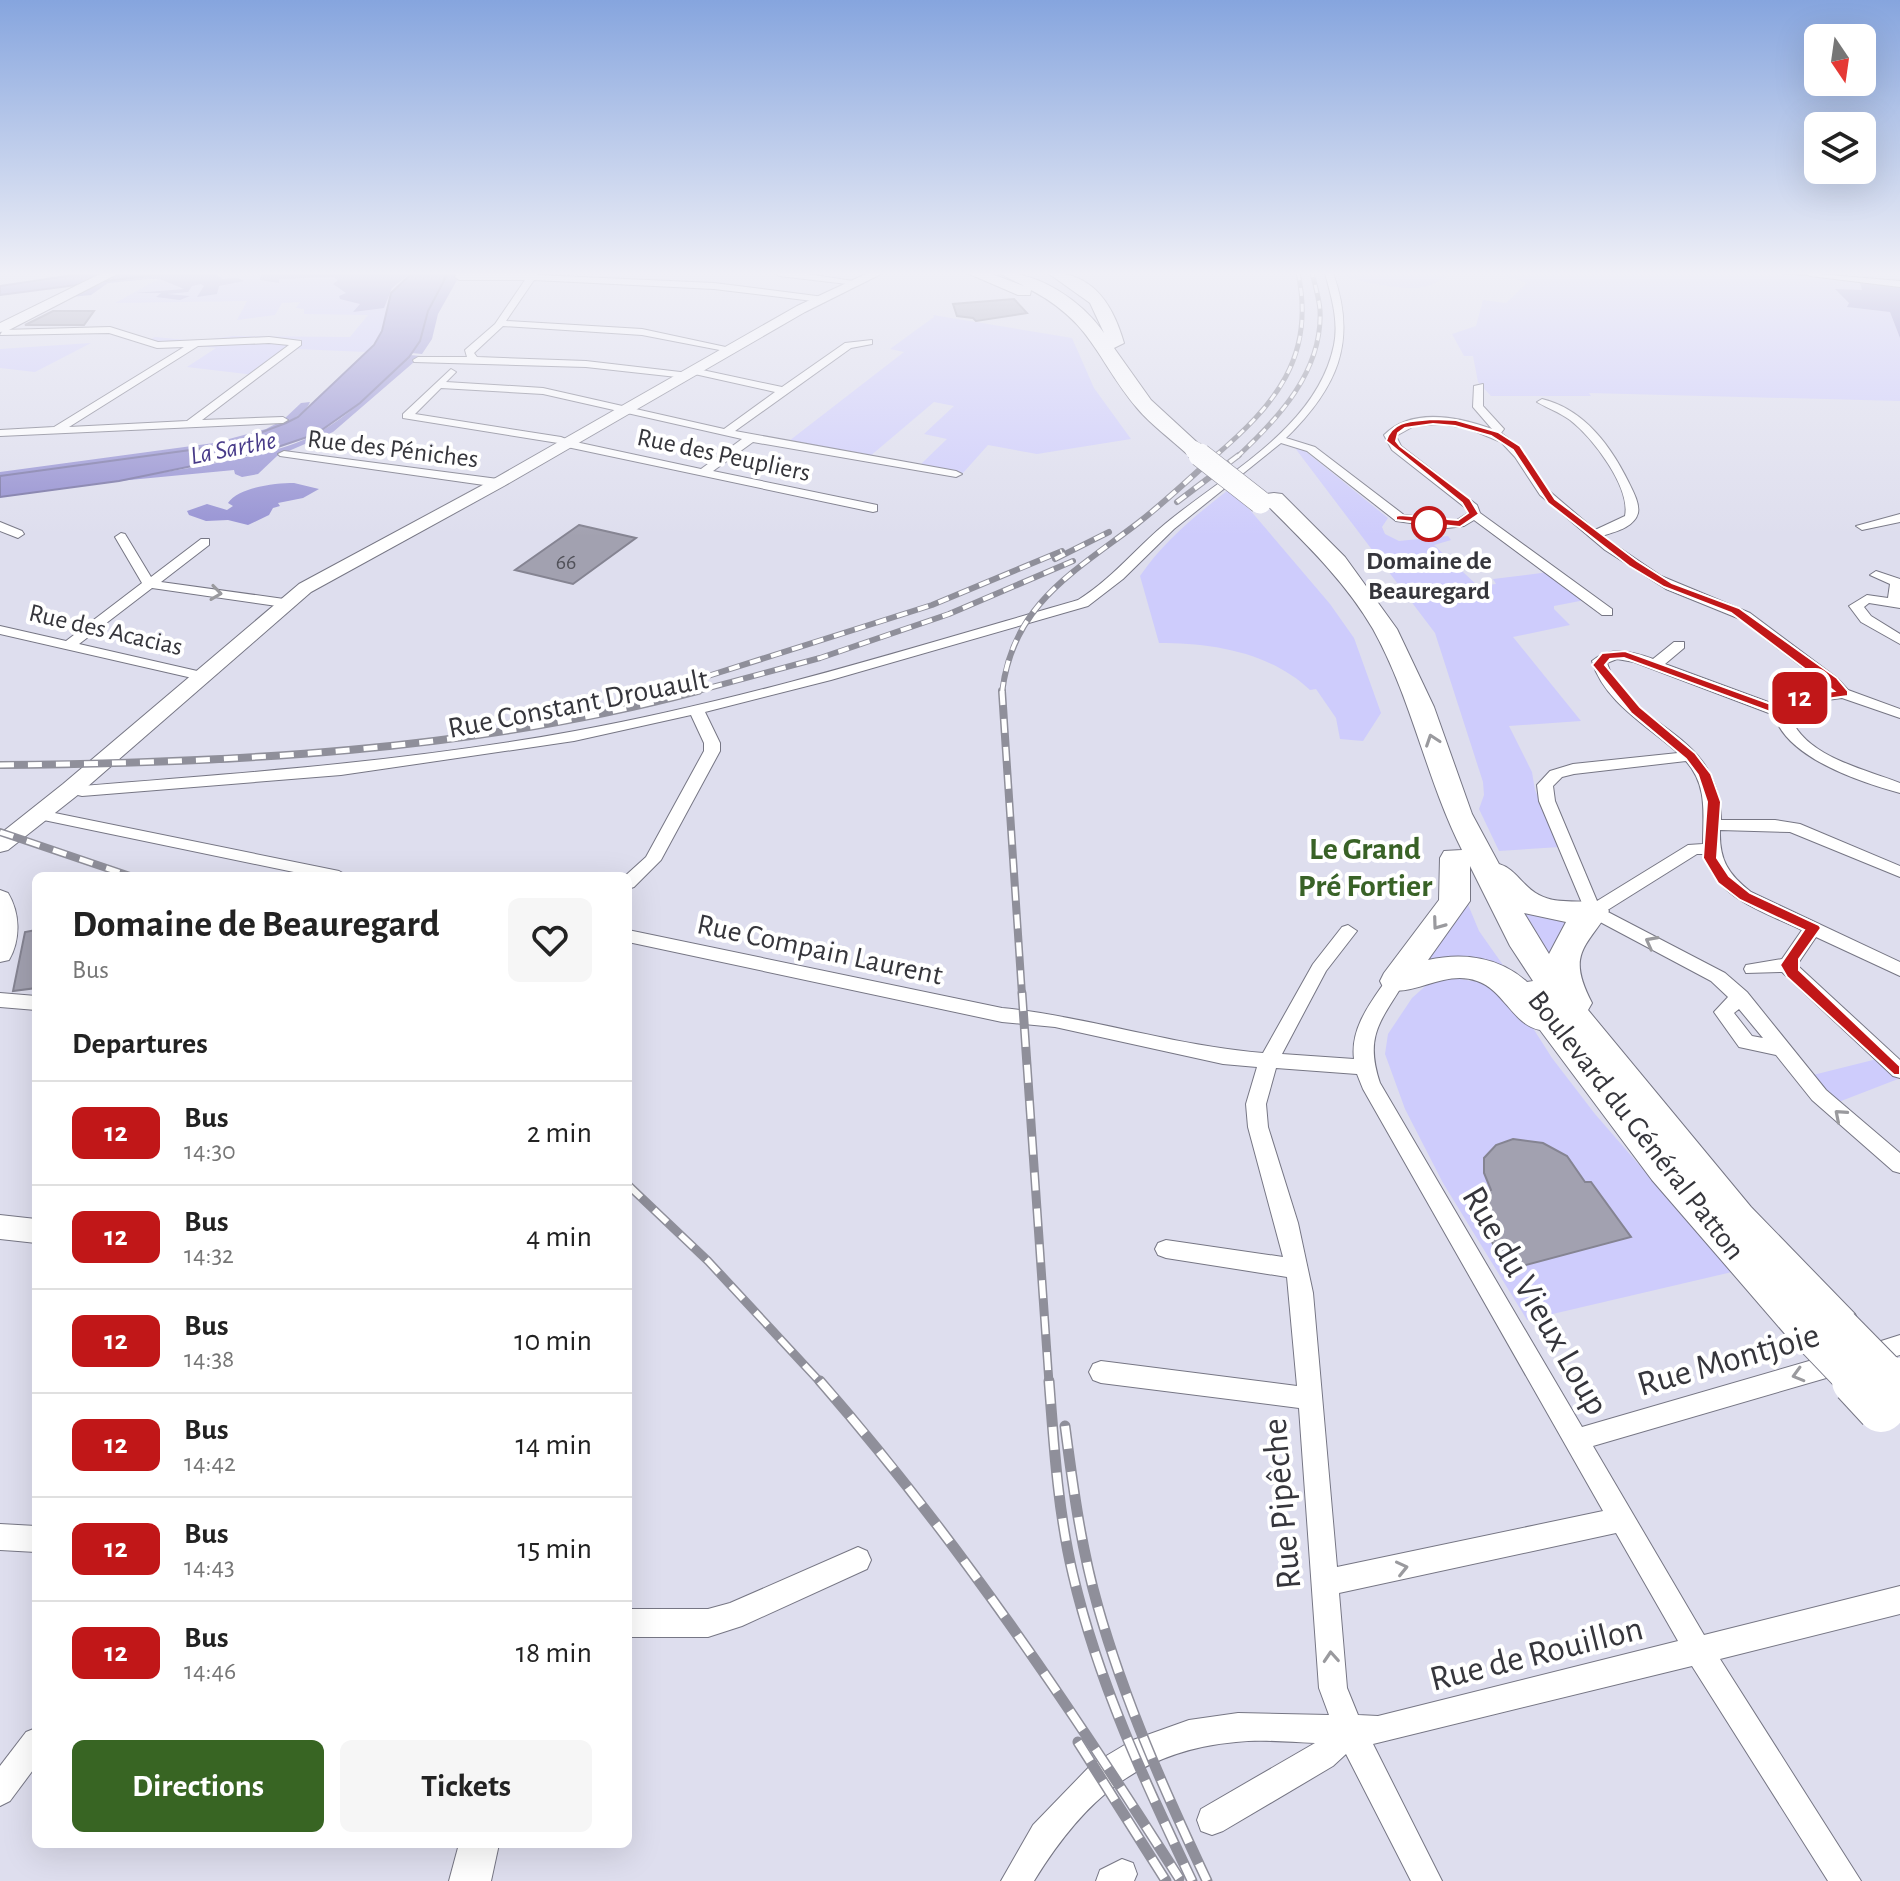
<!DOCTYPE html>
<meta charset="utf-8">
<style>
:root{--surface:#fff;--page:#f6f6f6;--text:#222;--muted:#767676;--line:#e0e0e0;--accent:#386523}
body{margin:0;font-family:"Alegreya Sans",sans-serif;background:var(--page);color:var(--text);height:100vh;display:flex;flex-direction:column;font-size:30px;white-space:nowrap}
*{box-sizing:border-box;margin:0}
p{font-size:26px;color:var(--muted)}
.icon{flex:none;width:44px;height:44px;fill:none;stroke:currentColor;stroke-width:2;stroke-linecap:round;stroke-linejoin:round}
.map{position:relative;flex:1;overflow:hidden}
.panel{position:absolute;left:32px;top:872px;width:600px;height:976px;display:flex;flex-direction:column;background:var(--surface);border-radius:12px;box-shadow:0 8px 32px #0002}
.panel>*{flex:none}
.badge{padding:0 16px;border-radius:12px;font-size:28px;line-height:52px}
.needle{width:52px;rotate:167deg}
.fabs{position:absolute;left:1804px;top:24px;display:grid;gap:16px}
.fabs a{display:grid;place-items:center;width:72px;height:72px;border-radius:12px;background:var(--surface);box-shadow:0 8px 32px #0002;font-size:40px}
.map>.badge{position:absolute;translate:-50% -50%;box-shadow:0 0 0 4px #fff}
h2{padding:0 40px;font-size:30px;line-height:72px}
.round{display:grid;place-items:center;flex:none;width:84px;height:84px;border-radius:12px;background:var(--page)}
.headline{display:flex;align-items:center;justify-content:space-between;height:136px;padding:0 40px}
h1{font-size:38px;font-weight:700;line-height:60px}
.cta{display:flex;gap:16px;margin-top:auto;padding:16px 40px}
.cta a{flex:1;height:92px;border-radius:12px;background:var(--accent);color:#fff;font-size:32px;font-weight:700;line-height:92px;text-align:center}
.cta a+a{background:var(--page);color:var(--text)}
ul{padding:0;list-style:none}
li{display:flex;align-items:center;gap:24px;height:104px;padding:0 40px;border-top:2px solid var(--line)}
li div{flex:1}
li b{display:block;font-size:30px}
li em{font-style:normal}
li .badge{min-width:88px;font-weight:700;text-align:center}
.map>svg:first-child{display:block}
</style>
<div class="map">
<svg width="1900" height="1881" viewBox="0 0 1900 1881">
<rect width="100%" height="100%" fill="#dedeee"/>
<g fill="#ceccfc">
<polygon points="169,273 412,273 391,293 382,332 367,352 296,349 301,345 301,339 155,343 147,341 155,337 197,341 233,336 350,337 368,315 304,314 304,309 296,308 300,302 282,303 275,315 237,320 247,301 115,303"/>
<path d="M1341,273H1453C1444,278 1433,285 1423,287C1409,291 1352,282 1341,273Z"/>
<polygon points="1497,273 1794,273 1859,279 1862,290 1836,290 1849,303 1848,307 1890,312 1900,338 1900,401 1589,393 1591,396 1491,396 1478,382 1473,356 1464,356 1452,334 1476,326 1483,300 1506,303 1527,283"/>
<polygon points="933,315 1072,338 1094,388 1131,439 1037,454 988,445 963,473 919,466 947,439 924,434 954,406 934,402 869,457 789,441 904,352 890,349 934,317"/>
<polygon points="282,341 293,345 255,375 187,367 216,348 199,346"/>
<polygon points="91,343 35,372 0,368 0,349"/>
<polygon points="1295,448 1304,450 1388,518 1382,527 1385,534 1399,541 1448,536 1451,540 1434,545 1478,586 1496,584 1493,579 1549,572 1585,600 1554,606 1554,609 1570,625 1513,637 1581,721 1509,726 1532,772 1535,790 1560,847 1499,851 1479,809 1484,795 1483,782 1435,633"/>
<path d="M1228,490L1250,510L1330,604L1354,638L1381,713L1363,741L1340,739L1336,718L1316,689L1310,690C1270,652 1212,643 1159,643L1140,576C1164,541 1195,516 1228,490Z"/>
<polygon points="1462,890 1479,931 1510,975 1415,967"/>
<polygon points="1519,907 1575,917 1556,974"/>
<polygon points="1454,978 1491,984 1517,1003 1552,1058 1595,1114 1732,1272 1527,1320 1443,1183 1405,1109 1385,1054 1388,1034 1412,998 1430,982"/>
<polygon points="1877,1059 1898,1079 1836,1103 1813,1075"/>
</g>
<g fill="#9692d3">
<polygon points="171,273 214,273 223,279 238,278 244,281 219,286 217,294 197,297 204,286 201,284 192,286 188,292 167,294 190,296 180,300 156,297 161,293 135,293 184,289 160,279 149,279 108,283 91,295 71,297 104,282"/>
<polygon points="262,273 410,273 392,288 384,308 353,312 360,304 340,299 339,296 346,293 333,284 338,280 333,277 279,279 279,283 260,280"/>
<polygon points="448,273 461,273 438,314 432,339 422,354 411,353 420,341 428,311"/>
<polygon points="1859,279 1900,285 1900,338 1890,312 1847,307 1849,303 1835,289 1862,290"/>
<path d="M410,355L421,356L333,432L277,456L258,474L242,477L235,474L234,470L119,481C176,468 267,460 316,434C352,415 380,383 410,355Z"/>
<path d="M310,402C292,450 52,469 0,476V472L214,443L266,429L283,420L301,403Z"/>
<path d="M294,483L319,489L303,498L278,503L280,506L273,508L269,515L248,525L228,520L206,521L189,515L187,511L207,504L227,510L233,506L228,503C239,487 275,483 294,483Z"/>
</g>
<g fill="#948fd0" stroke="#7874a4" stroke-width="2">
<polygon points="87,273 168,273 0,295 0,286"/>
<polygon points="412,273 448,273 428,311 420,341 409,357 360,403 316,434 266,451 119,481 0,497 0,476 205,448 244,439 286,423 298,417 374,345 382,331 391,293"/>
</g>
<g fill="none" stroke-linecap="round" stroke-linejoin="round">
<polyline stroke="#7874a4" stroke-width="3" points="1785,273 1812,275"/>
</g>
<g fill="#a2a1b0" stroke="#858492" stroke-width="2">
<polygon points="1014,299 1027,313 976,321 973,318 957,316 953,304"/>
<polygon points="53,311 94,311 84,325 25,325"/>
<polygon points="579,525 636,538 573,584 515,570"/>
<polygon points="36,930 36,988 13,991 25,932"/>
<polygon points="1513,1139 1543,1143 1567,1156 1585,1182 1591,1182 1631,1237 1507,1270 1477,1214 1465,1200 1491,1190 1484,1173 1484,1158 1496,1145"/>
</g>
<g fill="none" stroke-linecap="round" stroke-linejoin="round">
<g stroke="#767684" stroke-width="2">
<g id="street">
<path d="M457,273H538L537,275L714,283L824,297L821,302L714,289L534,280L506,321L642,329L735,349L730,352L642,335L503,326L474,353L477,357L586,361L689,373L693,368L782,387L845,343L872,340V344L851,348L735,431L956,471L962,474L956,477L753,442L713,471L877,505V511L873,512L567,447L558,443L403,418V414L451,369L456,372L446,382L543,388L724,429L775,392L690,373L686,378L586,367L414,362L413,360L418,357H467L465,350L495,324L525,280H459L455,277ZM441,388L543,394L742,439L701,469L571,441L561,437L415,414Z"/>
<polygon points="775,273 800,273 860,282 856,285 779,276"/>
<path d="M1325,273H1333C1358,342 1337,388 1286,438L1315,447L1404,515L1447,520H1457L1468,513L1467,509L1392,450L1384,435C1412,407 1459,417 1492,429L1473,407L1474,386L1483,384V406L1504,429L1501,433L1517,445L1548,490L1595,530L1625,516C1631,487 1592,437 1570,420C1559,412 1547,408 1537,402L1542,399C1584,409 1611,446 1629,483C1633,491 1640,504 1638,513C1634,528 1614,532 1602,536L1661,576L1750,613L1837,678L1848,690L1900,709V718L1842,698L1798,704L1789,713C1802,756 1862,768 1900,783V793C1860,782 1787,758 1774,715L1634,662L1617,659L1607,663C1627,729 1719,727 1721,820H1775L1800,824L1900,866V877L1790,832L1720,830C1719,860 1728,874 1751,892L1900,962V976L1816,937L1797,965L1900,1060V1078L1893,1076L1782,972L1746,973L1744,969L1746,965L1782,959L1802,930C1765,912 1716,899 1704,854H1697L1606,911L1725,973L1747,992L1826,1090L1900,1153V1173L1893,1171L1812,1100L1776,1055L1739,1047L1714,1012L1728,997L1711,981L1587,915L1539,801L1537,785L1550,771L1573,764L1678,753C1648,726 1604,702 1592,661C1611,646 1632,651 1653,659L1674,642H1684V648L1665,664L1779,706L1788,697L1832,690L1740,619L1666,589L1605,550L1540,495L1515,457L1501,442L1467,428L1440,424L1414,426L1396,436L1401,446L1477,505L1480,513L1612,609V615H1602L1474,520L1464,526L1447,528L1396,521L1307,451L1281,443L1174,529L1123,579L1088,606L831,680L705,712L720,743V751L661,860L634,887L628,889V876H625L646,857L704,751V743L691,715L574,741L341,775L82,796L65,792L63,789L71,784L82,786C247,773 412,761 575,731C745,700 912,648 1078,600C1112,579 1135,549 1165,524C1225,474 1317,428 1334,345C1339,320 1331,296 1325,273ZM1686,761C1708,786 1703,814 1703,844L1688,845L1597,901L1555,801L1553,786L1562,777L1574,774ZM1739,1009L1763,1038L1752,1036L1734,1013Z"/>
<polygon points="1806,273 1900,281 1900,287 1810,276"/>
<path d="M110,327L158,342L269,337L301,341V345L202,420L283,417L288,420L283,423L0,436V430L54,427L184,347L157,348L109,333L0,335L3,330ZM269,343L289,345L187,421L69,427L198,346Z"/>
<polygon points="284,451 498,479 504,483 498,487 280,456 278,454"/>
<polygon points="1900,514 1900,522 1862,530 1856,526"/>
<polygon points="0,522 22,531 24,534 18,538 0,531"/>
<polygon points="121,533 125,534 151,577 201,539 209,539 209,545 161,582 284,599 291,603 284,607 152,588 79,644 206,673 206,679 201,680 0,634 0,626 66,641 142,583 115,537"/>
<polygon points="1876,571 1900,579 1900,608 1869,603 1864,607 1871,616 1900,634 1900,644 1861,622 1849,606 1867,595 1888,598 1890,584 1870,575"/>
<polygon points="40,810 339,871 348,876 313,876 34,818 32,815 34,812"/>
<path d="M1348,925L1357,931L1326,971L1282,1054L1354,1059C1350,1027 1372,1001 1389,976H1403L1405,981C1381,1021 1364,1035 1380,1083L1582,1427L1840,1352L1848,1356L1852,1363L1848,1370L1840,1374L1593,1446L1704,1635L1900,1586V1614L1720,1659L1861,1881H1828L1692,1666L1373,1744L1442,1881H1411L1346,1754L1333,1766L1223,1831L1212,1835L1201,1831L1197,1820L1201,1809L1315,1743C1289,1742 1262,1739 1236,1742C1138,1751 1084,1800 1034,1881H1001L1033,1825L1091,1765L1133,1740L1189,1720L1238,1713L1329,1715L1319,1688L1299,1408L1101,1383L1093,1380L1089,1372L1093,1364L1101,1361L1297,1386L1287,1277L1166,1258L1158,1255L1155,1249L1158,1243L1166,1240L1283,1257L1248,1127L1246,1104L1257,1067L1223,1064L1055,1027L1002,1022L628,942V930L1002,1008C1090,1017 1175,1046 1263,1053L1313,964L1342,927ZM1276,1068L1357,1074L1363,1089L1603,1511L1337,1567L1313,1293L1298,1223L1268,1127L1266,1104ZM1616,1533L1678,1641L1378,1716L1358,1715L1347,1688L1339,1593Z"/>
<polygon points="0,993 36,996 36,1010 0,1007"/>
<polygon points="1900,1335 1900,1355 1864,1366 1856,1363 1852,1356 1856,1349"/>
<polygon points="0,1524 36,1526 36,1552 0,1550"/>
<polygon points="858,1547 867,1551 871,1560 867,1569 742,1626 708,1637 628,1637 628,1609 708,1609 730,1603"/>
<polygon points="36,1728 36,1766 10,1801 0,1806 0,1766 26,1732"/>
<polygon points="1122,1859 1133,1863 1137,1874 1134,1881 1096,1881 1100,1870"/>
</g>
</g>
<g stroke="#767684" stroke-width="2">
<g id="secondary">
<polygon points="868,273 883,273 805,312 504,486 311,592 79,794 8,850 0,852 0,834 63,784 299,584 492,480 797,306"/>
<path d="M0,890L8,893C20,913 21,939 9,960L0,962Z"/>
<polygon points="0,1215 36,1219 36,1243 0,1239"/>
<polygon points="459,1844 499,1844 491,1881 449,1881"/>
</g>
</g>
<g stroke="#767684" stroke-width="2">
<polygon id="primary" points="102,273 119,273 7,331 0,332 0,323"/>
</g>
<g stroke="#767684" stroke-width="2">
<g id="highway">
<path d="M967,273H989L1024,286L999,273C1038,271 1082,301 1104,333L1090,303L1048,273C1092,271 1113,304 1124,343L1114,348L1151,400L1201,446L1204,450L1201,454H1187C1171,439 1151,425 1137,408C1096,359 1093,323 1031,290L1030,295H1018Z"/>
<path d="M1274,493L1282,494L1345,557L1397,629L1434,707L1472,814L1499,864C1516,869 1523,887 1539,895C1560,906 1583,898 1604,904L1609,911C1584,949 1567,955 1592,1003L1588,1010L1751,1207L1855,1314L1861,1327L1855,1340L1840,1345L1831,1342L1828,1349L1813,1354L1798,1349L1652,1180L1540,1030C1513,1025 1504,990 1477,981C1444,969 1414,998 1384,989L1380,981L1384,973L1439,900L1440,858L1444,851L1462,850C1426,779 1412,699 1373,629C1345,581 1305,543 1266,504L1263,499L1266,494ZM1470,866L1510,946L1533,981L1527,982C1500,957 1463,952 1428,960L1470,901ZM1524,913L1566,922L1549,954Z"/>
</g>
</g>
<use href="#street" fill="#fff" fill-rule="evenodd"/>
<use href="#secondary" fill="#fff" fill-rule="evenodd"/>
<use href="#primary" fill="#fff" fill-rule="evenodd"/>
<use href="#highway" fill="#fff" fill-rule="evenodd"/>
<g stroke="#8f8f9a" stroke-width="5">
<g id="rail-far4">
<path d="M1214,457C1275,405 1316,357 1298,273"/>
<path d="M1237,457C1278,419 1323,371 1320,310C1319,298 1315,285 1312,273"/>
</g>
</g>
<g stroke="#8f8f9a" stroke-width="6">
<g id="rail-far3">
<polyline points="1177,502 1239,455"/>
<polyline points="1055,559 1109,532"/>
<polyline points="708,676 932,605 1062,551"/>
<polyline points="690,693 820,658 949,614 1073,561"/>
<path d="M1002,693C1012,604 1074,572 1138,523C1165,502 1190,478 1216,455"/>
</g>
</g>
<g stroke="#8f8f9a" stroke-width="8">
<g id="rail-far2">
<polyline points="1002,691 1022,995"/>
<path d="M0,765C232,763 473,751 698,691"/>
<polyline points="0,832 130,876"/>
</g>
</g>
<g stroke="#8f8f9a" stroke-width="9">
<g id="rail-far1">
<polyline points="1022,993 1049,1383"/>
<polyline points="628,1185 708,1261 821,1383"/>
</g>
</g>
<g stroke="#8f8f9a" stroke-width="11">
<g id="rail">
<path d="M820,1381C955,1536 1069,1705 1179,1878"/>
<path d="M1049,1381C1054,1446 1058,1512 1073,1575C1098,1682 1145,1782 1192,1881"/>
<path d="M1065,1426C1073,1487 1081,1548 1098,1607C1125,1702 1165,1792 1207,1881"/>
<polyline points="1078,1742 1166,1881"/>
</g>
</g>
<use href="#rail-far4" stroke="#fff" stroke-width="3" stroke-dasharray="8" stroke-linecap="butt"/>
<use href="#rail-far3" stroke="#fff" stroke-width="4" stroke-dasharray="11" stroke-linecap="butt"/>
<use href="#rail-far2" stroke="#fff" stroke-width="5" stroke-dasharray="14" stroke-linecap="butt"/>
<use href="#rail-far1" stroke="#fff" stroke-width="6" stroke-dasharray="18" stroke-linecap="butt"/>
<use href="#rail" stroke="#fff" stroke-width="8" stroke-dasharray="23" stroke-linecap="butt"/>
<g stroke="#767684" stroke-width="19" stroke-linecap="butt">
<polyline id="highway-bridge-far3" points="1194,450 1203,457"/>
</g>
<g stroke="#767684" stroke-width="24" stroke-linecap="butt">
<polyline id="highway-bridge-far2" points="1200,455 1260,502"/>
</g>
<g stroke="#767684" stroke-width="40" stroke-linecap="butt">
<g id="highway-bridge-far1">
<polyline points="1840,1327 1895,1383"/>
<polyline points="1813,1336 1858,1383"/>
</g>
</g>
<g stroke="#767684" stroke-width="50" stroke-linecap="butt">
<g id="highway-bridge">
<polyline points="1856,1381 1881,1408"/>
<polyline points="1893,1381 1900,1388"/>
</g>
</g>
<use href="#highway-bridge-far3" stroke="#fff" stroke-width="18"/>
<use href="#highway-bridge-far2" stroke="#fff" stroke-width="23"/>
<use href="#highway-bridge-far1" stroke="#fff" stroke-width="38"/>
<use href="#highway-bridge" stroke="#fff" stroke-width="48"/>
</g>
<defs><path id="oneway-chevron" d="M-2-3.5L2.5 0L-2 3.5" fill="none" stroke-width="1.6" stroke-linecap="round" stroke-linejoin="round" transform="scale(2)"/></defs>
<g stroke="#9a9a9e">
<use href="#oneway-chevron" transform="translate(216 593) rotate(8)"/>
<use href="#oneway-chevron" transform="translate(1432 740) rotate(-109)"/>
<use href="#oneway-chevron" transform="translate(1438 924) rotate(126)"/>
<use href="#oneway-chevron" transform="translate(1651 942) rotate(-152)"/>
<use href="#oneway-chevron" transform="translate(1840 1115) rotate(-139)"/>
<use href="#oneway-chevron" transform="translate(1798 1375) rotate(164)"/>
<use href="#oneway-chevron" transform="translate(1402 1568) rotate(-13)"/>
<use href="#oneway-chevron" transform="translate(1331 1657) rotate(-94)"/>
</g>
<linearGradient id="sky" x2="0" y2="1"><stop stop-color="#86a5de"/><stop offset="0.51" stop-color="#f0f0f7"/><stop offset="1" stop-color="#f0f0f7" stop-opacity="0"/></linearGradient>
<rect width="1900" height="536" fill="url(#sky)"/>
<path fill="#c11718" stroke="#fff" stroke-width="2" d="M1433,419L1456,420L1498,432L1520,446L1555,499L1637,561L1672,583L1739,608L1837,678L1848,691V696L1797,703L1781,716L1624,658L1610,659L1605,665L1640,707L1695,753L1711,774L1721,802L1717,858L1729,876L1750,893L1819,925L1821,928L1799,959V970L1900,1066V1075H1894L1787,977L1780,965L1804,930L1740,900L1718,883L1703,858L1707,802L1698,775L1686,759L1631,713L1592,665L1602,653L1625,651L1779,707L1788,697L1834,691L1731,613L1664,587L1629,566L1548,503L1513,450L1491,436L1455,426L1433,424L1405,428L1398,433L1396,441L1400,446L1470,499L1479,514L1460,527L1396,520V516L1400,515L1458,520L1468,513L1462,503L1386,441C1392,419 1414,421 1433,419Z"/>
<circle fill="#fff" stroke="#c11718" stroke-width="4" cx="1429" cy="524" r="16"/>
<g text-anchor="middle" stroke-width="8" stroke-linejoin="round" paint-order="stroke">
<g font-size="22" fill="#515159">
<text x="566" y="569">66</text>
</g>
<g font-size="26" font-style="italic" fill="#483b89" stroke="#fff">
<text transform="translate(233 447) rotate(-11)" y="9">La Sarthe</text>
</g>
<g font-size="26" fill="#36363c" stroke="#fff">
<text transform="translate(393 448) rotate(7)" y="9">Rue des Péniches</text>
<text transform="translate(724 454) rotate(12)" y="9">Rue des Peupliers</text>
<text transform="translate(106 629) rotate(13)" y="9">Rue des Acacias</text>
</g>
<g font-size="26" font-weight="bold" fill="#36363c" stroke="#fff">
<text x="1429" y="569">Domaine de<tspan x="1429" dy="30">Beauregard</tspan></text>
</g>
<g font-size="30" fill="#36363c" stroke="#fff">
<text transform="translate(578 703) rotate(-11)" y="10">Rue Constant Drouault</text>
<text transform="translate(820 949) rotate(12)" y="10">Rue Compain Laurent</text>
<text transform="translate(1637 1125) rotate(52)" y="10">Boulevard du Général Patton</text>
</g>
<g font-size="32" font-weight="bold" fill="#396227" stroke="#fff">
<text x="1365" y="859">Le Grand<tspan x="1365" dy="37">Pré Fortier</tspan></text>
</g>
<g font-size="36" fill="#36363c" stroke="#fff">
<text transform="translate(1537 1300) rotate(60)" y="13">Rue du Vieux Loup</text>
<text transform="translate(1728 1358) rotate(-16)" y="13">Rue Montjoie</text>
<text transform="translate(1280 1504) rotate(-95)" y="13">Rue Pipêche</text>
<text transform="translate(1536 1652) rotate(-14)" y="13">Rue de Rouillon</text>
</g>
</g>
</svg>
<div class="fabs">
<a><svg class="needle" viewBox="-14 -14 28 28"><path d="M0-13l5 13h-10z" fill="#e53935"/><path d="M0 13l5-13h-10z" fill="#767676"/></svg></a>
<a><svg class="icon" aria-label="layers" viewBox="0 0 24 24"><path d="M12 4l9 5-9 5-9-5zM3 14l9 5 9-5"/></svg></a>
</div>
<b class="badge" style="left:1800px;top:698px;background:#c11718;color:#fff">12</b>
<section class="panel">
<div class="headline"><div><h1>Domaine de Beauregard</h1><p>Bus</p></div><a class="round"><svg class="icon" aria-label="heart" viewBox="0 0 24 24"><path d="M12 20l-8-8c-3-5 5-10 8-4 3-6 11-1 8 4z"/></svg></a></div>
<h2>Departures</h2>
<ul>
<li><span class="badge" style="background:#c11718;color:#fff">12</span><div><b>Bus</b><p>14:30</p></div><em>2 min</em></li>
<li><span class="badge" style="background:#c11718;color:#fff">12</span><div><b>Bus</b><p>14:32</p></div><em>4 min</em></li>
<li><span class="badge" style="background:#c11718;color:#fff">12</span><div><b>Bus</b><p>14:38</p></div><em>10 min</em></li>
<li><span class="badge" style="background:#c11718;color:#fff">12</span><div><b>Bus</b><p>14:42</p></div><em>14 min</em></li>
<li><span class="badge" style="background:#c11718;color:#fff">12</span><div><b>Bus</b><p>14:43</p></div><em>15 min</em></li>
<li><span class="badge" style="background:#c11718;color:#fff">12</span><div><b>Bus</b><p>14:46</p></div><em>18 min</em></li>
</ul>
<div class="cta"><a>Directions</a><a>Tickets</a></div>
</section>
</div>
